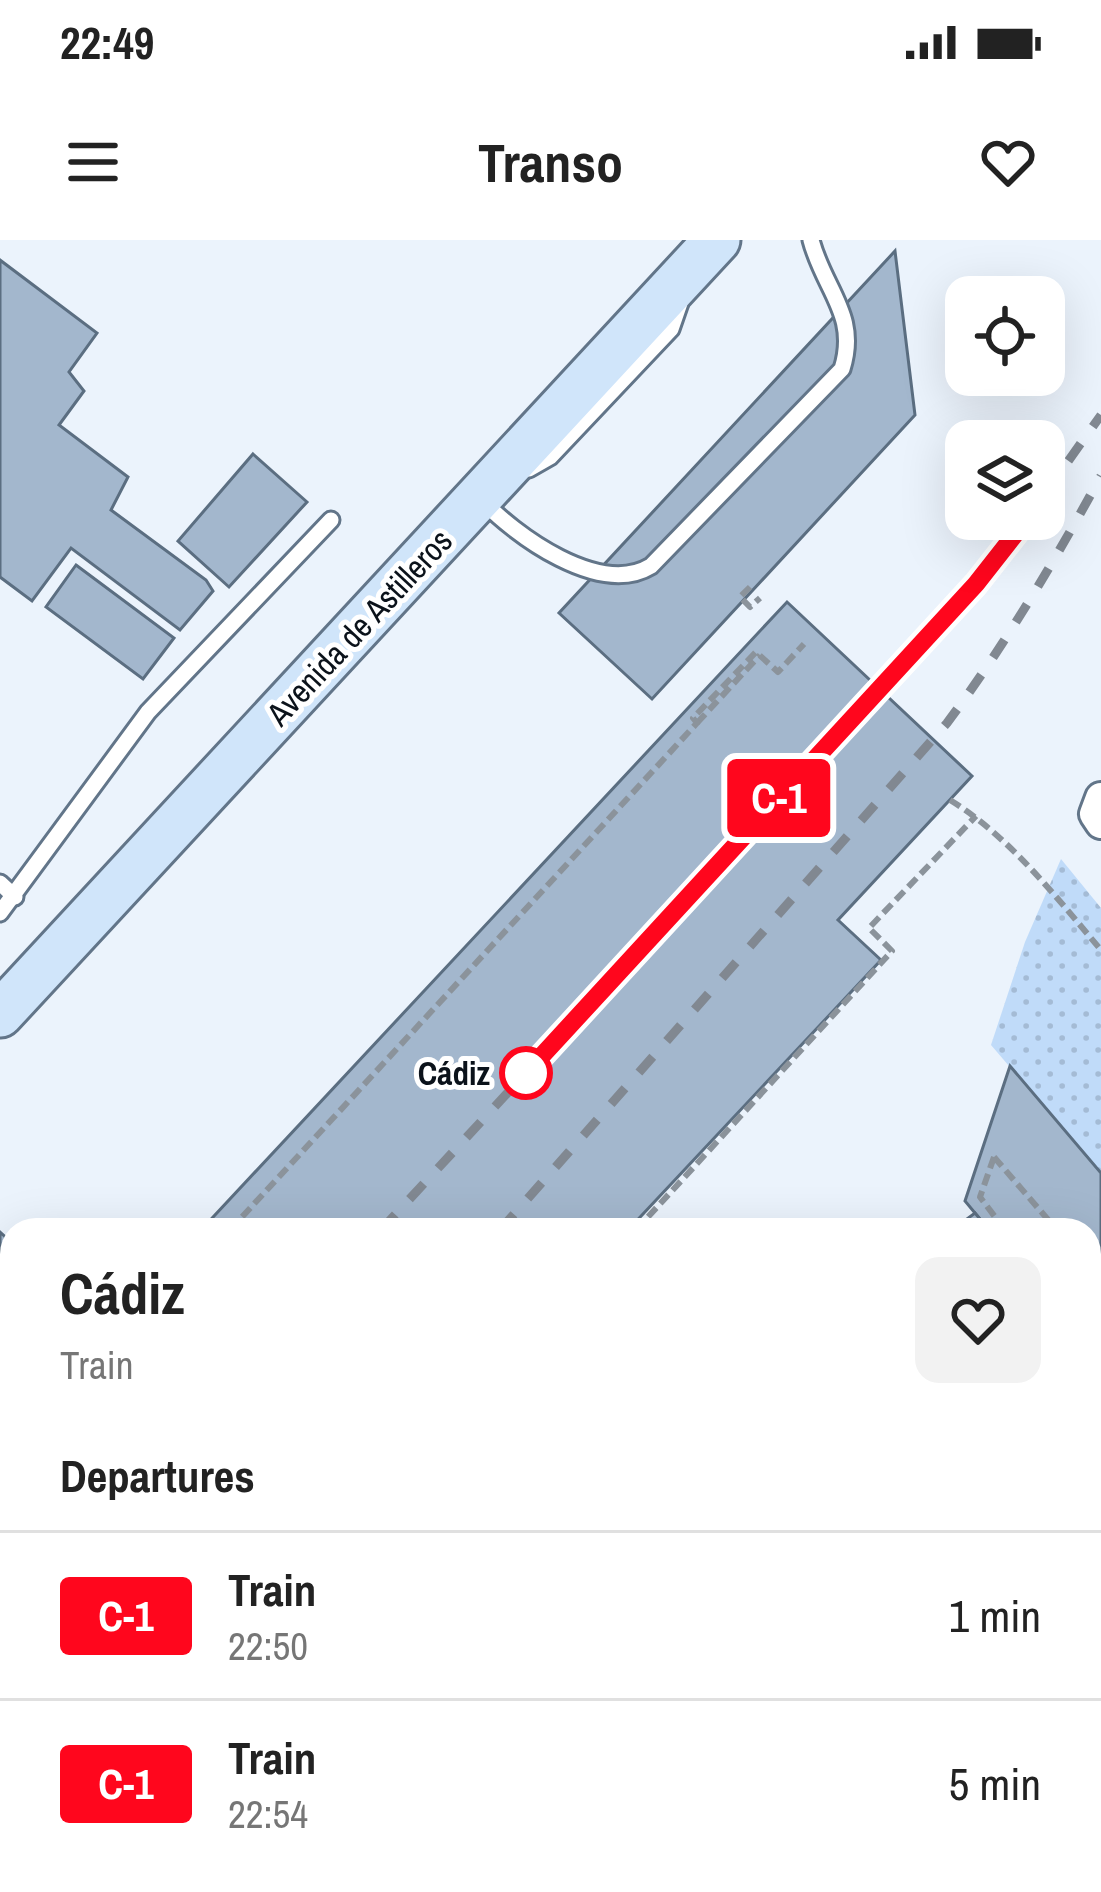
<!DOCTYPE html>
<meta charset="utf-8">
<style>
:root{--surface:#fff;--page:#f2f2f2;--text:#222;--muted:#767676;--line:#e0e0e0}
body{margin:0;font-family:"Archivo Narrow",sans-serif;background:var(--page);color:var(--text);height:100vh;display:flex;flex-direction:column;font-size:45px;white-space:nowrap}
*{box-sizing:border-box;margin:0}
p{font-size:39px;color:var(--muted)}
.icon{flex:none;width:66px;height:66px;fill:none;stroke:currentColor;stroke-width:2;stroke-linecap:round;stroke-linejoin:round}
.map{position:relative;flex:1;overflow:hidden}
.drawer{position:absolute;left:0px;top:978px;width:1101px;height:675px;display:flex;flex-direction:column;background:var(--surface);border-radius:36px 36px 0 0;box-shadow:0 12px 48px #0002}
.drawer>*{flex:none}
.badge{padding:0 24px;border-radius:9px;font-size:42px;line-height:78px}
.tools{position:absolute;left:945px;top:36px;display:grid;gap:24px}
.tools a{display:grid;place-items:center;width:120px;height:120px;border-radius:24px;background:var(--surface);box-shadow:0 12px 48px #0002;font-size:60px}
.map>.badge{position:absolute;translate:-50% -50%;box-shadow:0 0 0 6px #fff}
h2{padding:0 60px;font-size:45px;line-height:108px}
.round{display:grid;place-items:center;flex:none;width:126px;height:126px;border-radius:24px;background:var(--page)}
.headline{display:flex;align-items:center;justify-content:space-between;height:204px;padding:0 60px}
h1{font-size:57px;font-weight:700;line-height:90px}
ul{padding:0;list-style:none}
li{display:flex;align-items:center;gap:36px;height:168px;padding:0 60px;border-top:3px solid var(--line)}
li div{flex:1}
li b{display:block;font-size:45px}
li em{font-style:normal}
li .badge{min-width:132px;font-weight:700;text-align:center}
.status{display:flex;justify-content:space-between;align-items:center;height:84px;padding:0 60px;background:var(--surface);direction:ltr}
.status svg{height:33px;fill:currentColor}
header{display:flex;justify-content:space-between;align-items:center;height:156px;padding:0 60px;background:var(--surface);font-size:54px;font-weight:700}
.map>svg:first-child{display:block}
</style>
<div class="status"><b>22:49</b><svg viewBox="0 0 49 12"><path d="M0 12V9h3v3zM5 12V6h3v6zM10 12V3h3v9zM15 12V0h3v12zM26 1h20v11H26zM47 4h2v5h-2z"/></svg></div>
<header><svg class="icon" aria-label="menu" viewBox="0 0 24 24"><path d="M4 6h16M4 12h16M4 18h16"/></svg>Transo<svg class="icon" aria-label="heart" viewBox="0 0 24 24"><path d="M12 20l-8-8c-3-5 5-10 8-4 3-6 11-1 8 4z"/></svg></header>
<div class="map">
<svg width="1101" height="1652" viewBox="0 0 1101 1652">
<defs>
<pattern id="park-dots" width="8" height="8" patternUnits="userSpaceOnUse" patternTransform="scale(3)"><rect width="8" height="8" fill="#c0dbf9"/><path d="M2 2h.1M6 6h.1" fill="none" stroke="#a4bbd5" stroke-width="1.8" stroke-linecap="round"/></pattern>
</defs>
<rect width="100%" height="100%" fill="#ebf3fc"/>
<polygon fill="url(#park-dots)" points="1061,619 1101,668 1101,933 991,805 1025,702"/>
<g fill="#a3b7cd" stroke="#5b6e81" stroke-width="3">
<polygon points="895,11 915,175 652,459 559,373"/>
<polygon points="0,20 97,93 69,132 84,151 59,185 128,237 111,270 206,340 213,351 180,390 71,308 32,361 0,337"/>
<polygon points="253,214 307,262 229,347 178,301"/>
<polygon points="76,325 174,398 143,439 46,367"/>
<polygon points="787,362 972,536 838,680 881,720 628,990 201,990"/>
<polygon points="1010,826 1101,933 1101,1284 1089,1275 1089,990 989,990 965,961"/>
<polygon points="975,973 989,990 952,990"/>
<polygon points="0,992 12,1003 12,1149 0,1138"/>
<polygon points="12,1201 12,1629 0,1641 0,1214"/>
<polygon points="1089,1389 1101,1399 1101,1561 1095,1565 1089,1563"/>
<polygon points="216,1641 274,1641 263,1652 206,1652"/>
</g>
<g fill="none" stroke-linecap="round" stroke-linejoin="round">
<g stroke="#627589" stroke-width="21">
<g id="lane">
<polyline points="529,229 550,217 671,89 680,63"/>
<path d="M480,258C515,296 600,357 651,326L842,129C859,75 824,50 811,0"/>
<polyline points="0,643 15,657"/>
<polyline points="0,673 148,472 331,280"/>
<polyline points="450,1652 455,1641"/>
<polyline points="512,1652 528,1641"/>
</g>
</g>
<g stroke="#627589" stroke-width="36">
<g id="street">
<polyline points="1101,558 1095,574 1101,583"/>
<polyline points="805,1652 806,1641"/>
<polyline points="928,1652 931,1641"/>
</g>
</g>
<g stroke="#627589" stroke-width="51">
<g id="secondary">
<polyline points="0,774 717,0"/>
<polyline points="1030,1641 1070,1652"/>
<polyline points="680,1652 706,1641"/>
</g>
</g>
<g stroke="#8b939b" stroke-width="6" stroke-dasharray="12 6" stroke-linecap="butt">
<polyline points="750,347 740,357 750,367 760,358"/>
<polyline points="697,483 760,415"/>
<path d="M950,560C1010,597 1056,657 1101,710"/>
<polyline points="994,917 1057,990"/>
<polyline points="994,917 980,957 1005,990"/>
<polyline points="230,990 697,483 693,478 756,412 778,432 804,404"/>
<polyline points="636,990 892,711 869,688 976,576"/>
<polyline points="1089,1028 1101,1042"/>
<polyline points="1089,1580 1101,1581"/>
<polyline points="1089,1592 1101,1592"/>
<polyline points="27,1652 37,1641"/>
<polyline points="214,1652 225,1641"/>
<polyline points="589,1652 605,1641"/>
<polyline points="604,1652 620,1641"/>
</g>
<use href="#lane" stroke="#fff" stroke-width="15"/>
<use href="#street" stroke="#fff" stroke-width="30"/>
<use href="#secondary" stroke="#d0e5fa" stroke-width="45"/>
<g stroke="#818891" stroke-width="9" stroke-dasharray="21 21" stroke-linecap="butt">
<polyline points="1044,255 1101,175"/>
<polyline points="381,990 977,344 1027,279"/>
<path d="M500,990L947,483C1005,405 1054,322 1101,236"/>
</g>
</g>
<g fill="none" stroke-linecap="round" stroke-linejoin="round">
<g stroke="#fff" stroke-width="27">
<polyline id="line" points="526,833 976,344 1027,279"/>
</g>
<use href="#line" stroke="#ff061d" stroke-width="18"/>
</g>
<circle fill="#fff" stroke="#ff061d" stroke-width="6" cx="526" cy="833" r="24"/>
<g text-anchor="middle" stroke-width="10" stroke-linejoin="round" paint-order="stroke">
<g font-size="33" fill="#0b121a" stroke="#fff">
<text transform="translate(359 387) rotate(-47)" y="12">Avenida de Astilleros</text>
</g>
<g font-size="33" font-weight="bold" fill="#0b121a" stroke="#fff" text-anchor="end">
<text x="490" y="845">Cádiz</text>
</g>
</g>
</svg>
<div class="tools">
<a><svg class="icon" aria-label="locate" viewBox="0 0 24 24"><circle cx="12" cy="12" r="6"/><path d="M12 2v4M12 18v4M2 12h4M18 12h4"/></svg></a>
<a><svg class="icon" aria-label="layers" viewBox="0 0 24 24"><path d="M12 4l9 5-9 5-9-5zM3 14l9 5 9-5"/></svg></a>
</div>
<b class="badge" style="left:779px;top:558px;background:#ff061d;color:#fff">C-1</b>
<section class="drawer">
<div class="headline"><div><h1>Cádiz</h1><p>Train</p></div><a class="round"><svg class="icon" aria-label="heart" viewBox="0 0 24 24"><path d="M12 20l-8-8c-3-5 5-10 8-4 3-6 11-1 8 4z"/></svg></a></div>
<h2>Departures</h2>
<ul>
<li><span class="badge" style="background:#ff061d;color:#fff">C-1</span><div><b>Train</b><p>22:50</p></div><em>1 min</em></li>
<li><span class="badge" style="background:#ff061d;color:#fff">C-1</span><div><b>Train</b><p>22:54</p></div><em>5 min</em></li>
</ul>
</section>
</div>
